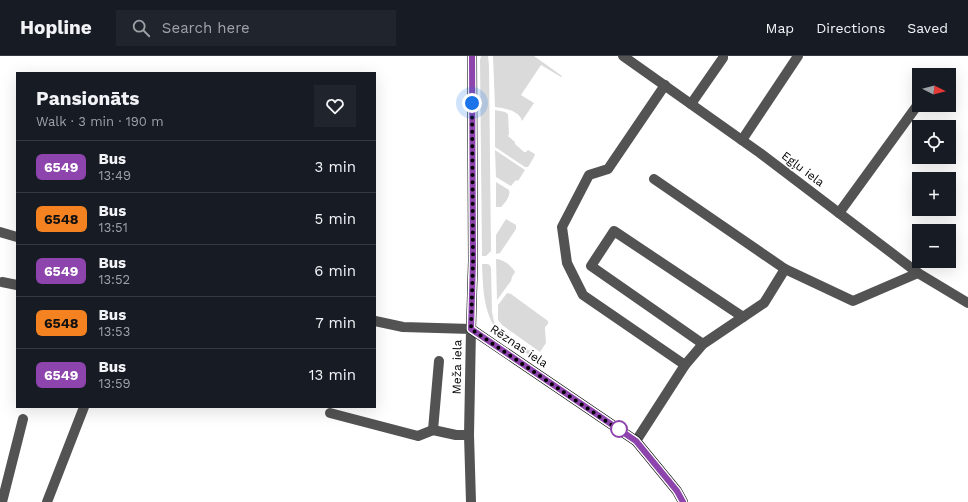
<!DOCTYPE html>
<meta charset="utf-8">
<style>
:root{--surface:#171b24;--page:#20242c;--text:#f1f3f6;--muted:#9ea1a6;--line:#363941}
body{margin:0;font-family:"Work Sans",sans-serif;background:var(--page);color:var(--text);height:100vh;display:flex;flex-direction:column;font-size:15px;white-space:nowrap}
*{box-sizing:border-box;margin:0}
p{font-size:13px;color:var(--muted)}
.icon{flex:none;width:22px;height:22px;fill:none;stroke:currentColor;stroke-width:2;stroke-linecap:round;stroke-linejoin:round}
.map{position:relative;flex:1;overflow:hidden}
.panel{position:absolute;left:16px;top:16px;width:360px;height:336px;display:flex;flex-direction:column;background:var(--surface);border-radius:0px;box-shadow:0 4px 16px #0002}
.panel>*{flex:none}
.badge{padding:0 8px;border-radius:6px;font-size:14px;line-height:26px}
.needle{width:26px;rotate:96deg}
.fabs{position:absolute;left:912px;top:12px;display:grid;gap:8px}
.fabs a{display:grid;place-items:center;width:44px;height:44px;border-radius:0px;background:var(--surface);box-shadow:0 4px 16px #0002;font-size:20px}
.you{position:absolute;width:20px;height:20px;margin:-10px;border:3px solid #fff;border-radius:50%;background:#1a73e8;box-shadow:0 0 0 6px #1a73e833}
.map>.badge{position:absolute;translate:-50% -50%;box-shadow:0 0 0 2px #fff}
.round{display:grid;place-items:center;flex:none;width:42px;height:42px;border-radius:0px;background:var(--page)}
.summary{display:flex;align-items:center;justify-content:space-between;height:68px;padding:0 20px}
h1{font-size:19px;font-weight:700;line-height:30px}
ul{padding:0;list-style:none}
li{display:flex;align-items:center;gap:12px;height:52px;padding:0 20px;border-top:1px solid var(--line)}
li div{flex:1}
li b{display:block;font-size:15px}
li em{font-style:normal}
li .badge{min-width:44px;font-weight:700;text-align:center}
header{display:flex;align-items:center;gap:24px;box-sizing:border-box;height:56px;padding:0 20px;background:var(--surface);border-bottom:1px solid var(--line)}
header strong{font-size:19px}
nav{display:flex;gap:22px;margin-inline-start:auto;font-size:14px}
.search{width:280px;height:36px;background:var(--page);display:flex;align-items:center;gap:10px;box-sizing:border-box;padding:0 14px;border-radius:0px;color:var(--muted);font-size:15px}
.map>svg:first-child{display:block}
</style>
<header>
<strong>Hopline</strong>
<div class="search"><svg class="icon" aria-label="search" viewBox="0 0 24 24"><circle cx="10" cy="10" r="6"/><path d="M15 15l6 6"/></svg>Search here</div>
<nav><a>Map</a><a>Directions</a><a>Saved</a></nav>
</header>
<div class="map">
<svg width="968" height="446" viewBox="0 0 968 446">
<rect width="100%" height="100%" fill="#fff"/>
<g fill="#dadada">
<polygon points="481,0 488,0 489,10 491,195 486,200 482,200 480,4"/>
<path d="M493,0H534L562,20L561,21L541,9L521,39L534,47L522,65C520,55 504,52 495,51Z"/>
<polygon points="495,54 505,56 508,58 509,78 508,80 515,86 515,88 524,96 526,96 528,94 535,98 534,101 528,111 525,111 495,91"/>
<polygon points="495,94 525,114 518,125 516,124 511,130 496,121"/>
<path d="M496,126L509,134C511,140 505,147 501,151H496Z"/>
<polygon points="506,163 516,169 516,173 500,197 496,198 496,179"/>
<path d="M496,203C503,203 512,210 515,216L512,221L511,225L497,244Z"/>
<path d="M482,208C487,208 490,207 491,212L492,256L494,266L498,272L503,277L536,299V300L535,303C524,295 508,286 498,275C483,258 483,230 482,208Z"/>
<polygon points="507,237 511,238 548,265 548,268 545,271 545,274 546,287 540,296 502,269 498,264 498,249"/>
</g>
<g fill="none" stroke-linecap="round" stroke-linejoin="round">
<g stroke="#535353" stroke-width="10">
<polyline points="623,0 760,97 918,217 968,247"/>
<polyline points="665,29 608,113 589,119 562,171 567,207 583,239 685,309"/>
<polyline points="691,48 723,2 723,0"/>
<polyline points="742,84 798,0"/>
<polyline points="654,123 785,213"/>
<polyline points="839,157 919,47"/>
<polyline points="0,176 17,181"/>
<polyline points="2,226 17,229"/>
<polyline points="375,265 403,271 471,273 469,379 471,446"/>
<polyline points="703,288 591,210 614,175 743,261"/>
<polyline points="439,305 433,374 456,379 469,379"/>
<polyline points="330,357 418,380 433,374"/>
<polyline points="636,385 685,309 703,288 764,247 785,213 853,245 918,217"/>
<polyline points="2,446 23,363"/>
<polyline points="47,446 84,351"/>
</g>
<polyline stroke="#000" stroke-width="10" points="472,0 473,205 471,273 636,385 677,435 683,446"/>
</g>
<g fill="none" stroke-linecap="round" stroke-linejoin="round">
<g stroke="#fff" stroke-width="9">
<polyline id="line" points="472,0 473,205 471,273 636,385 677,435 683,446"/>
</g>
<use href="#line" stroke="#8e44ad" stroke-width="6"/>
<polyline stroke="#000" stroke-width="4" stroke-dasharray="0 7.2" points="472,47 473,205 471,273 622,376 619,373"/>
</g>
<circle fill="#fff" stroke="#8e44ad" stroke-width="2" cx="619" cy="373" r="8"/>
<g text-anchor="middle" stroke-width="3" stroke-linejoin="round" paint-order="stroke">
<g font-size="12" fill="#000" stroke="#fff">
<text transform="translate(803 113) rotate(37)" y="4">Egļu iela</text>
<text transform="translate(519 290) rotate(34)" y="4">Rēznas iela</text>
<text transform="translate(457 311) rotate(-89)" y="4">Meža iela</text>
</g>
</g>
</svg>
<div class="fabs">
<a><svg class="needle" viewBox="-14 -14 28 28"><path d="M0-13l5 13h-10z" fill="#e53935"/><path d="M0 13l5-13h-10z" fill="#9ea1a6"/></svg></a>
<a><svg class="icon" aria-label="locate" viewBox="0 0 24 24"><circle cx="12" cy="12" r="6"/><path d="M12 2v4M12 18v4M2 12h4M18 12h4"/></svg></a>
<a>+</a>
<a>−</a>
</div>
<div class="you" style="left:472px;top:47px"></div>
<section class="panel">
<div class="summary"><div><h1>Pansionāts</h1><p>Walk · 3 min · 190 m</p></div><a class="round"><svg class="icon" aria-label="heart" viewBox="0 0 24 24"><path d="M12 20l-8-8c-3-5 5-10 8-4 3-6 11-1 8 4z"/></svg></a></div>
<ul>
<li><span class="badge" style="background:#8e44ad;color:#fff">6549</span><div><b>Bus</b><p>13:49</p></div><em>3 min</em></li>
<li><span class="badge" style="background:#f58220;color:#111">6548</span><div><b>Bus</b><p>13:51</p></div><em>5 min</em></li>
<li><span class="badge" style="background:#8e44ad;color:#fff">6549</span><div><b>Bus</b><p>13:52</p></div><em>6 min</em></li>
<li><span class="badge" style="background:#f58220;color:#111">6548</span><div><b>Bus</b><p>13:53</p></div><em>7 min</em></li>
<li><span class="badge" style="background:#8e44ad;color:#fff">6549</span><div><b>Bus</b><p>13:59</p></div><em>13 min</em></li>
</ul>
</section>
</div>
